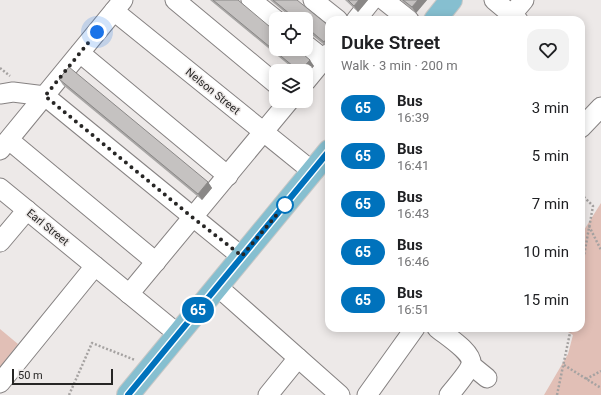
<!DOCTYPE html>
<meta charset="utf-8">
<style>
:root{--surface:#fff;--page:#f2f2f2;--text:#202124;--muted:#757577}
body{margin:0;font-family:Roboto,sans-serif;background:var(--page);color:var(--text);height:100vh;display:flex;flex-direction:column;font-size:15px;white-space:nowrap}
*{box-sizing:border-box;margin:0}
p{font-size:13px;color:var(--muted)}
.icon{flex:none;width:22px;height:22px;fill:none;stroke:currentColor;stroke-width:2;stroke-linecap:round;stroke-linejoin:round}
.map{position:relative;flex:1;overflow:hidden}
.panel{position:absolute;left:325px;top:16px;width:260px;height:316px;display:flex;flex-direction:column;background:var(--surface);border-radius:12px;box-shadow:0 2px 10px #0003}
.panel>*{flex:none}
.badge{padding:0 8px;border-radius:13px;font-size:14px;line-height:26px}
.fabs{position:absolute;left:269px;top:12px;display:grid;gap:8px}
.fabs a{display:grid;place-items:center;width:44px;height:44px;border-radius:8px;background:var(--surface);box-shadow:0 2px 10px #0003;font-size:20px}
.scale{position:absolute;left:12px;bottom:10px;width:101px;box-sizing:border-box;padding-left:4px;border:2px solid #272625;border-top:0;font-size:11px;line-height:14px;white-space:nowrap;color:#272625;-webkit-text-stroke:3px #ede9e8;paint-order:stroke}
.you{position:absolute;width:20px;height:20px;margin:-10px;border:3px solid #fff;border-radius:50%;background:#1a73e8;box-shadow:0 0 0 6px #1a73e833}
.map>.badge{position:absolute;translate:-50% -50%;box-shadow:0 0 0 2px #fff}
.round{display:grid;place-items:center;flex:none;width:42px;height:42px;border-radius:12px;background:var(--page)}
.headline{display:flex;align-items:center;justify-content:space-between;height:68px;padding:0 16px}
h1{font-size:19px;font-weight:600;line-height:30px}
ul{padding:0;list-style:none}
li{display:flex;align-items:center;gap:12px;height:48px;padding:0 16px}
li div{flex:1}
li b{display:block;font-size:15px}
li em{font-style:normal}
li .badge{min-width:44px;font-weight:700;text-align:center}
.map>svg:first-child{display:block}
</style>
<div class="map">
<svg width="601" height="395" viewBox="0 0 601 395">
<rect width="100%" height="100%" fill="#ede9e8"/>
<g fill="#e1bfb6">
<polygon points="601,203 601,395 544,395 568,354 573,335 561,328 581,328 581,245 584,230"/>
<polygon points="0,329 18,344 0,367"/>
</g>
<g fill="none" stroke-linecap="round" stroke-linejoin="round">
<g stroke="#868282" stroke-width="21">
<g id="minor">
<polyline points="175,0 276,84"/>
<polyline points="251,0 276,20"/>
<polyline points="313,0 338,20"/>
<polyline points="384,0 409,20"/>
<polyline points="494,0 518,20"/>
<polyline points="114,11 312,171"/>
<polyline points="356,20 372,0"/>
<polyline points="507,20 524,0"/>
<polyline points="306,45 329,63"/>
<polyline points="80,53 228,176"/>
<polyline points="306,81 329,53"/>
<polyline points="0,94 13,92 45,96"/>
<polyline points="45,96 242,257"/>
<polyline points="581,128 601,107"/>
<polyline points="9,140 156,262"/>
<polyline points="0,150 123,0"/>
<polyline points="0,188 178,334"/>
<polyline points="0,242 27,210"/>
<polyline points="218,287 340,395"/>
<polyline points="129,294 289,101"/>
<path d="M437,328C445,335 473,352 471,364C470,370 454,389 449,395"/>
<polyline points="471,365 487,378"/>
<polyline points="0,383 95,266"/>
<polyline points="268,395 298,358"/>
<polyline points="367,395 415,328"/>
</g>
</g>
<g stroke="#c7c7c6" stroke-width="24">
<g id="major">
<polyline points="435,20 451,0"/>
<polyline points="128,395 329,151"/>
</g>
</g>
<g stroke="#a5a2a1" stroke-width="2.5" stroke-dasharray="2 2" stroke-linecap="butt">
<polyline points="0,68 10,76"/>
<polyline points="581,194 593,206 581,272"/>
<polyline points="589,226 601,250"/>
<polyline points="564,365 601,388"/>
<polyline points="586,379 601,371"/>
<polyline points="69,395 92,343 135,360"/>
<polyline points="557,395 571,328"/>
</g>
<use href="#minor" stroke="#fff" stroke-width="19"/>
<use href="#major" stroke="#86bfd0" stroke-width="22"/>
</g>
<g fill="#a9a7a6">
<polygon points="210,0 238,0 314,66 306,75 306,71 296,71"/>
<polygon points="270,0 297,0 328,48 306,30 306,19 293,19"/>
<polygon points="345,0 368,0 358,12"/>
<polygon points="401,0 427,0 416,13"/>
<polygon points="59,79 208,182 212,188 202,200 63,85"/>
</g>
<g fill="#8a8887">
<polygon points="359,0 368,0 358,12 354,6"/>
<polygon points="418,0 427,0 416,13 412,7"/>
<polygon points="329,35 329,46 328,48 324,42"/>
<polygon points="310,60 314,66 306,75 306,71 300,71"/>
<polygon points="208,182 212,188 202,200 198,194"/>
</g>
<g fill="#c5c2c1" stroke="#8a8887">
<polygon points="213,0 238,0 276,32 276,49 297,49 310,60 300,71 299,71"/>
<polygon points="273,0 297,0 329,26 329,35 324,42 306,27 306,19 296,19"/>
<polygon points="348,0 359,0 354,6"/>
<polygon points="403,0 418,0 412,7"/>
<polygon points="69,67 208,182 198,194 59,79"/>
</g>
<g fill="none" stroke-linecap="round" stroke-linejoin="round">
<g stroke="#fff" stroke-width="9">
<polyline id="line" points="128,395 329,151"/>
</g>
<use href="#line" stroke="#0072bc" stroke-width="6"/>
<polyline stroke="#272625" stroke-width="4" stroke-dasharray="0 7.2" points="97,32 45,96 192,217 242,256 285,205"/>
</g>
<circle fill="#fff" stroke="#0072bc" stroke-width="2" cx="285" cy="205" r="8"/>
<g text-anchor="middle" stroke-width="3" stroke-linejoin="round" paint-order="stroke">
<g font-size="11" fill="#272625" stroke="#ede9e8">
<text transform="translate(213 91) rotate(39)" y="4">Nelson Street</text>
<text transform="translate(48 227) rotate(39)" y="4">Earl Street</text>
</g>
</g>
</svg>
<div class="fabs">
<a><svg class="icon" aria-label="locate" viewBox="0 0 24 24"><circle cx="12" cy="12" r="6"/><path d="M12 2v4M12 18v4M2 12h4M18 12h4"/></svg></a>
<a><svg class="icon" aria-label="layers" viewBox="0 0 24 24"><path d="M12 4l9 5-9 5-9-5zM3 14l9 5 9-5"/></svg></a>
</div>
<div class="scale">50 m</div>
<div class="you" style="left:97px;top:32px"></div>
<b class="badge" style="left:198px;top:310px;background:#0072bc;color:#fff">65</b>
<section class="panel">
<div class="headline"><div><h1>Duke Street</h1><p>Walk · 3 min · 200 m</p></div><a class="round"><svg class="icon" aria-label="heart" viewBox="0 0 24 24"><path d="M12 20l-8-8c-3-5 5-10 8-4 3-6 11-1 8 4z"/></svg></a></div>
<ul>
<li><span class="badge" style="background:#0072bc;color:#fff">65</span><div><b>Bus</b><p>16:39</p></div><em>3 min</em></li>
<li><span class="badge" style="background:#0072bc;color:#fff">65</span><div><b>Bus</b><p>16:41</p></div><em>5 min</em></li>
<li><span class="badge" style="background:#0072bc;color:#fff">65</span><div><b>Bus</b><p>16:43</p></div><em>7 min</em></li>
<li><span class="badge" style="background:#0072bc;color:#fff">65</span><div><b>Bus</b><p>16:46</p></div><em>10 min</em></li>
<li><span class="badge" style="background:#0072bc;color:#fff">65</span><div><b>Bus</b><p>16:51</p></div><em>15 min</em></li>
</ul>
</section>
</div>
